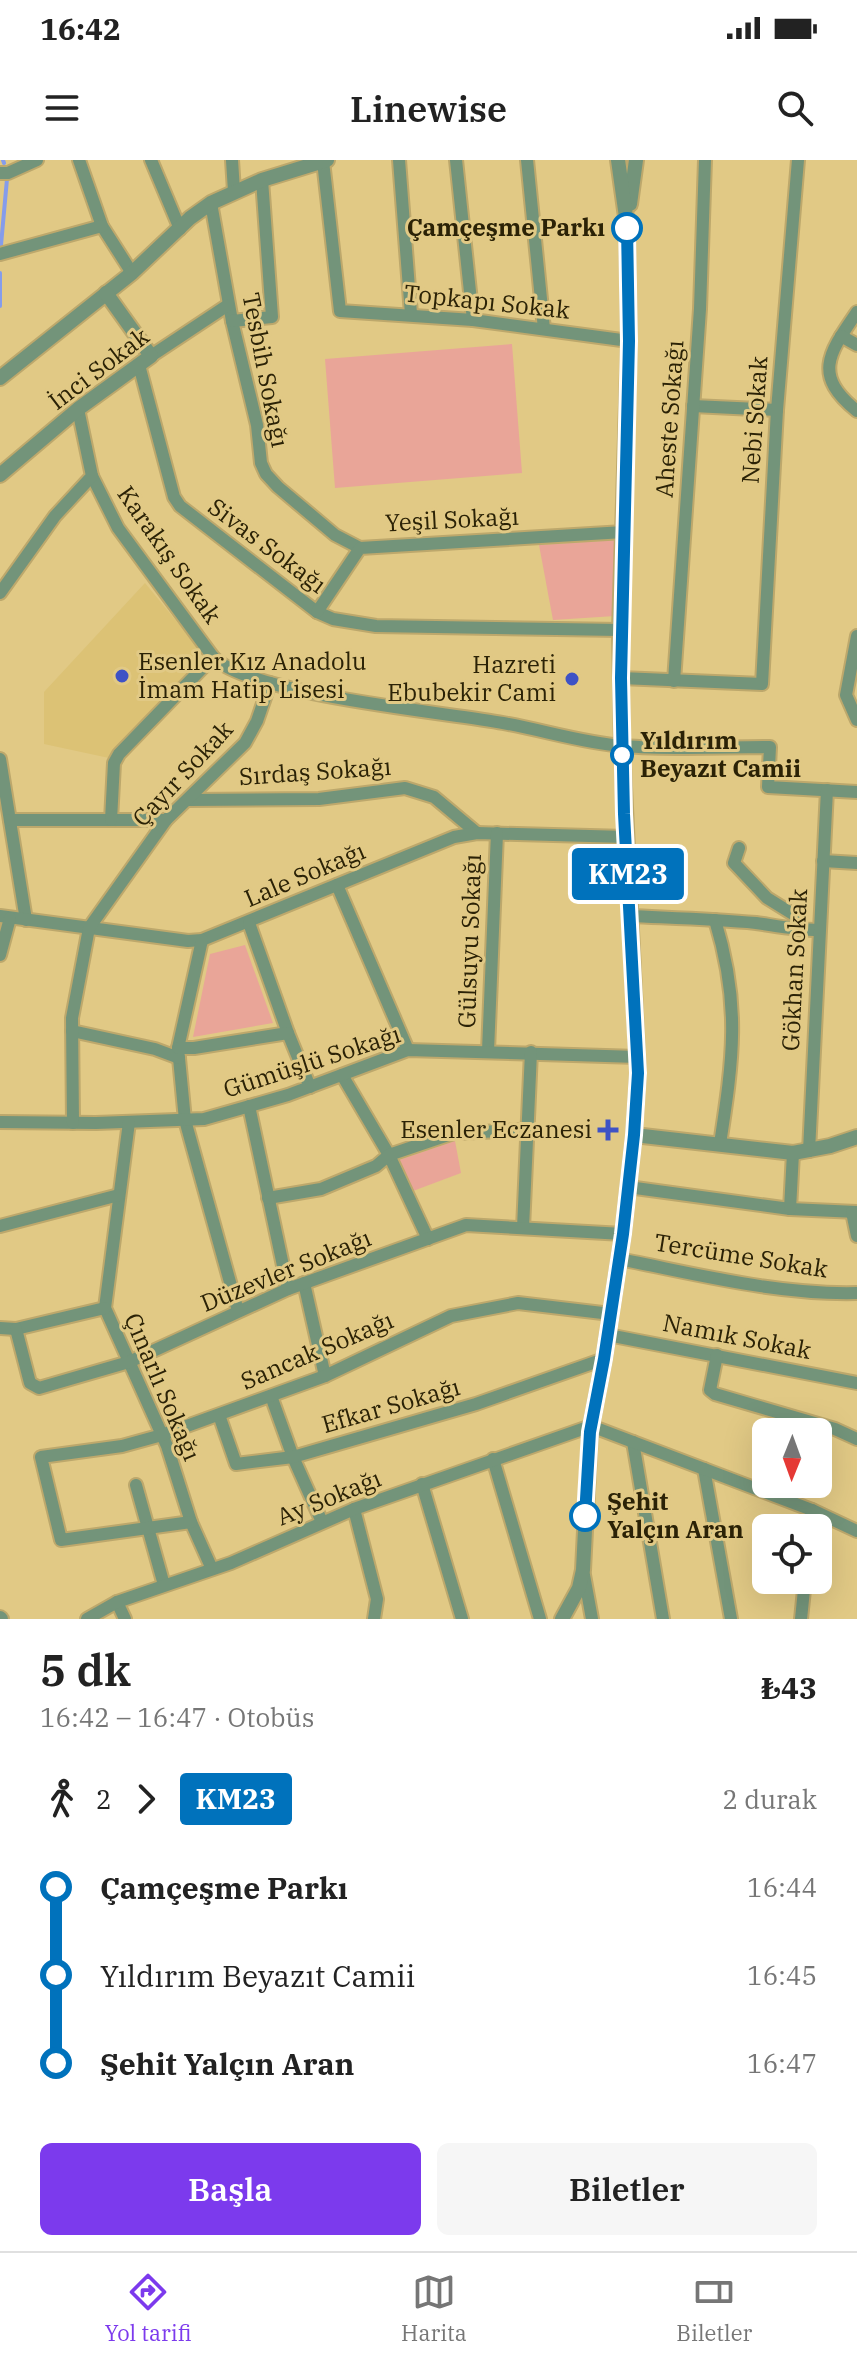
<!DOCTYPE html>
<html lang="tr">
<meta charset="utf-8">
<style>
:root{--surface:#fff;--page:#f6f6f6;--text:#222;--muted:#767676;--line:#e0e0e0;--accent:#7c3aed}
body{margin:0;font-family:"IBM Plex Serif",serif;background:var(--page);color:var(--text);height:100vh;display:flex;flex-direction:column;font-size:30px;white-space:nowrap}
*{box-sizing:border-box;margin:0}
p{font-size:26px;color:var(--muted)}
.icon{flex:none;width:44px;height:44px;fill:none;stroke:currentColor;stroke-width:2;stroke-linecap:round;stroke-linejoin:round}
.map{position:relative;height:1459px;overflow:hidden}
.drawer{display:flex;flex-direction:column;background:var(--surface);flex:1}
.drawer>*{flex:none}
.badge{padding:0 16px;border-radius:6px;font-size:28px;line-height:52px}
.needle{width:52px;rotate:181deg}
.tools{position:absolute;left:752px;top:1258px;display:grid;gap:16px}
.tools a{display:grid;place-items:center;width:80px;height:80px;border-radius:12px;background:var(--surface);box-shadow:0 8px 32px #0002;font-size:40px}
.map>.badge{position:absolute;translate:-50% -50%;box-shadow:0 0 0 4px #fff}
.legs{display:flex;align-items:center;gap:12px;height:88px;padding:0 40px;font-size:26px}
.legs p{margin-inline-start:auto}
.summary{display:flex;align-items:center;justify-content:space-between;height:136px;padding:0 40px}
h1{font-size:44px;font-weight:600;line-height:60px}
.button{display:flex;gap:16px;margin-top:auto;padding:16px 40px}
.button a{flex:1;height:92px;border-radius:12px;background:var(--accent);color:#fff;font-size:32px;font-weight:600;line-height:92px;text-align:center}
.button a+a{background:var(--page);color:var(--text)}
ul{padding:0 40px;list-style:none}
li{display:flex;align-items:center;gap:28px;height:88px;font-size:30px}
li i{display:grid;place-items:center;width:12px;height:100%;margin:0 10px;background:currentColor}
li i::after{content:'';width:20px;height:20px;margin:-10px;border:6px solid;border-radius:50%;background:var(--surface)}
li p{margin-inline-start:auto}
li:first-child i{background:linear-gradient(#0000 50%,currentColor 0)}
li:last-child i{background:linear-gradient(currentColor 50%,#0000 0)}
.status{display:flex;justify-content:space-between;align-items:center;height:56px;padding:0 40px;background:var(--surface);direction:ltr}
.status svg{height:22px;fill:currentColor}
header{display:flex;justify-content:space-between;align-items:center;height:104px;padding:0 40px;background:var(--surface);font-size:36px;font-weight:600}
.dock{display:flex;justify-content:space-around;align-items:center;height:112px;border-top:2px solid var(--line);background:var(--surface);font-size:22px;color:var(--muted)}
.dock a{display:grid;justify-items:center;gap:4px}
.dock .active{color:var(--accent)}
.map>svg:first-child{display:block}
</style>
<div class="status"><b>16:42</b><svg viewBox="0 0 49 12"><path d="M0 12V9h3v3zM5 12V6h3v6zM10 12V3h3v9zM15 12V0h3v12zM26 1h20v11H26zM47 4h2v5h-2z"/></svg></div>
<header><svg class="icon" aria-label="menu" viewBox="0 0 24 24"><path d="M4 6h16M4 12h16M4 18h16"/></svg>Linewise<svg class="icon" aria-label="search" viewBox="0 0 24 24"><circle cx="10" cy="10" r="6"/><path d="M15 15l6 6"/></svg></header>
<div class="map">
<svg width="857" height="1459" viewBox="0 0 857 1459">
<rect width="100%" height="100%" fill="#e1c985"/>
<polygon fill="#dcc275" points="145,423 196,485 199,499 109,598 44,584 44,532"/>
<g fill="#e9a598">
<polygon points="512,184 522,313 335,328 325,199"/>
<polygon points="616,380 615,456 553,460 539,385"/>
<polygon points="245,785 273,863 193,877 210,794"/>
<polygon points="455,981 461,1013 413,1031 399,1000"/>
</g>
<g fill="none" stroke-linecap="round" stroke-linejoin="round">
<g stroke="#859ceb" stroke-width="4">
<polyline points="3,0 4,3"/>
<polyline points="1,85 7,19"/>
<polyline points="0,113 0,146"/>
</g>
<g stroke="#bda86c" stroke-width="16">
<g id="minor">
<polyline points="79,0 102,66 132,113"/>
<polyline points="151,0 180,69"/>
<polyline points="232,0 234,31"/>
<polyline points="399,0 411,154"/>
<polyline points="456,0 473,160"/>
<polyline points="527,0 544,169"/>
<polyline points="323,1 340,151 473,160 629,181"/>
<polyline points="0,13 8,13 37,0"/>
<polyline points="211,43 232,161 257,265 261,303 266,314 278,327 335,375 360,388"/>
<polyline points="0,94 102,66"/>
<path d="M857,152C829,193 812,215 857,251"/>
<polyline points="232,161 272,157 262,20"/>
<polyline points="841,176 857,185"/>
<polyline points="151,196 228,145"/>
<polyline points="139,205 174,337 180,346 317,452 333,459 376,466 620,470"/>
<polyline points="693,246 777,250"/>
<path d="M92,316L118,368L213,497C250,535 444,552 503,563C543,570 583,583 623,586C671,590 722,587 770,587L768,627L857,632"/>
<polyline points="0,433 55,356 92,316 78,249"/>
<polyline points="317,452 360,388 624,372"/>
<polyline points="857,476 846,535 857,560"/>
<polyline points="621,518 762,524 777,250 798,0"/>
<polyline points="674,521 700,149 705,0"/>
<polyline points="0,599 26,760"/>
<polyline points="189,640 319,639 405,628 434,637 477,673"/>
<polyline points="10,660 166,660"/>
<polyline points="111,660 114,603 119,594 213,497"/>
<polyline points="739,688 734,703 767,738 796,756 802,770"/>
<polyline points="823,701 857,703"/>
<polyline points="337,725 408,890"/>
<polyline points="0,756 188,781 202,780 454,677 477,673 626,677"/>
<path d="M630,756C672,758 714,759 756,763C777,766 797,770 818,770"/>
<path d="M715,760C741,845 733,899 720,984"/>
<polyline points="249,763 288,873 310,927"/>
<polyline points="202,780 178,888 185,960 238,1151"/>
<polyline points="0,795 10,758"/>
<polyline points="72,871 155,889 179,898"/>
<polyline points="178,888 194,888 288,873"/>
<polyline points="488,891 497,673"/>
<polyline points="342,915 389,995 428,1079"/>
<polyline points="249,946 288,1129"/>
<polyline points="0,962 96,963 204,959 288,935 408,890 638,897"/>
<polyline points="129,962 105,1148 167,1286 191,1362 212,1409"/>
<polyline points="73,963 72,858 89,768 166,660 245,583 257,561 270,523"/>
<polyline points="809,991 827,630"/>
<polyline points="628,1027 790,1049 857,1052"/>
<polyline points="268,1038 321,1029 376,1006 389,995 454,973 528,970"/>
<polyline points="790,1049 793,993"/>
<polyline points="852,1052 857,1076"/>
<polyline points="0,1066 119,1035"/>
<polyline points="523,1068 531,892"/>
<path d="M619,1099C697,1114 777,1135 857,1133"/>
<polyline points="304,1123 325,1216"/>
<polyline points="0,1168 16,1169 105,1148"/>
<polyline points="16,1169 30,1223 39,1228 129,1202 288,1129 466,1065 623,1074"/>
<polyline points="608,1175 857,1223"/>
<polyline points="717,1195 710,1230 715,1234 835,1269 857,1279"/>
<polyline points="271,1236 293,1297 322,1362"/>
<polyline points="219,1255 236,1304 293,1297 476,1244 604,1199"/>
<polyline points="633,1282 663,1459"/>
<polyline points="493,1299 540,1459"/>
<polyline points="704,1309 731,1459"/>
<polyline points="422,1324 462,1459"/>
<polyline points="136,1325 164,1425"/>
<polyline points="354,1349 377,1439 374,1459"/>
<polyline points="191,1362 61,1380 41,1297 122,1286 162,1275 325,1216 451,1156 518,1143 611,1154"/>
<polyline points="810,1368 812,1350"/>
<polyline points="584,1415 592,1459"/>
<polyline points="117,1442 125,1459"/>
<polyline points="87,1459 117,1442 231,1403 354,1349 591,1266 812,1350 857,1371"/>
<polyline points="801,1459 805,1420"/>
</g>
</g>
<g stroke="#bda86c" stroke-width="18">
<g id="tertiary">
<polyline points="630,44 636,0"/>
<polyline points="0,218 132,113 190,58 211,43 262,20 327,0"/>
<polyline points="0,315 78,249 151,196 106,133"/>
<polyline points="634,975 793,993 830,986 857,977"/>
<polyline points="0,1458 1,1459"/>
<polyline points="562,1459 579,1428 583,1410 590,1272 604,1199 623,1074 634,975 638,913 622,586 620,470 629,181 627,64 618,0"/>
</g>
</g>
<use href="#minor" stroke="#73947a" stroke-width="12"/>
<use href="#tertiary" stroke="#73947a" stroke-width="14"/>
</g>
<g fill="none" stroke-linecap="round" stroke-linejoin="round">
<g stroke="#fff" stroke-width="18">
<polyline id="line-1" points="585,1356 590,1272 604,1199 623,1074 634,975 638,913 624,654 621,518 629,181 627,68"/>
</g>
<use href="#line-1" stroke="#0072bc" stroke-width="12"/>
</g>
<g fill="#fff" stroke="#0072bc" stroke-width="4">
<circle cx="627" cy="68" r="14"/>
<circle cx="622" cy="595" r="10"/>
<circle cx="585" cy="1356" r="14"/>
</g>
<g fill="#3e52c5" stroke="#e1c985" stroke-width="3">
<circle cx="122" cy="516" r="8"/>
<circle cx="572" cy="519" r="8"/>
<path d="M604 958h8v8h8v8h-8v8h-8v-8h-8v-8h8z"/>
</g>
<g text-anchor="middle" stroke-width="6" stroke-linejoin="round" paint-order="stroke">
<g font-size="24" font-weight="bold" fill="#2b2206" stroke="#e1c985" text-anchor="start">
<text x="605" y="76" text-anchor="end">Çamçeşme Parkı</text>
<text x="640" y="589">Yıldırım<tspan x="640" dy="28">Beyazıt Camii</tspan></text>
<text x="607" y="1350">Şehit<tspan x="607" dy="28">Yalçın Aran</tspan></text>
</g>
<g font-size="24" fill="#2b2206" stroke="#e1c985">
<text transform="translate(487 142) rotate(6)" y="8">Topkapı Sokak</text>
<text transform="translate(99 209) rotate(-37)" y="8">İnci Sokak</text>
<text transform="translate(265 210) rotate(79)" y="8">Tesbih Sokağı</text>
<text transform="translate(670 259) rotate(-86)" y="8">Aheste Sokağı</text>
<text transform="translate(755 260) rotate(-86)" y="8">Nebi Sokak</text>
<text transform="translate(452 360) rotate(-3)" y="8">Yeşil Sokağı</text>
<text transform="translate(267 386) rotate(37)" y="8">Sivas Sokağı</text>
<text transform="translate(169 395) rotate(55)" y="8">Karakış Sokak</text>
<text transform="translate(315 612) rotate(-4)" y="8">Sırdaş Sokağı</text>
<text transform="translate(183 614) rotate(-47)" y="8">Çayır Sokak</text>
<text transform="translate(305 715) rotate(-23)" y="8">Lale Sokağı</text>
<text transform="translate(470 781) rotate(-88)" y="8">Gülsuyu Sokağı</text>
<text transform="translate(795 810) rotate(-87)" y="8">Gökhan Sokak</text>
<text transform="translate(312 902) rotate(-18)" y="8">Gümüşlü Sokağı</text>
<text transform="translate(741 1096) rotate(9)" y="8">Tercüme Sokak</text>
<text transform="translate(286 1111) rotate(-22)" y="8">Düzevler Sokağı</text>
<text transform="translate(737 1177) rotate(11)" y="8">Namık Sokak</text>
<text transform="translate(317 1191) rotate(-23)" y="8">Sancak Sokağı</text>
<text transform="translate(162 1227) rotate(67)" y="8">Çınarlı Sokağı</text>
<text transform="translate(391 1246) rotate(-16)" y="8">Efkar Sokağı</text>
<text transform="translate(329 1338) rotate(-22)" y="8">Ay Sokağı</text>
</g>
<g font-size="24" fill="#2b2206" stroke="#e1c985" text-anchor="end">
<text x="138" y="510" text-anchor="start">Esenler Kız Anadolu<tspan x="138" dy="28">İmam Hatip Lisesi</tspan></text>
<text x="556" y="513">Hazreti<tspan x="556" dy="28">Ebubekir Cami</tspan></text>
<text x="592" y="978">Esenler Eczanesi</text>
</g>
</g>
</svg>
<div class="tools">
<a><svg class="needle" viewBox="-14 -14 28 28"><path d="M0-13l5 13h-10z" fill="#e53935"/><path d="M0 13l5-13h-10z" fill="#767676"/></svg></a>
<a><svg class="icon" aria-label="locate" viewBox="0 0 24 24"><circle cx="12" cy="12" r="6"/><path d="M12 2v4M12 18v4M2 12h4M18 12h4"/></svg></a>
</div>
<b class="badge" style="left:628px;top:714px;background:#0072bc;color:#fff">KM23</b>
</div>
<section class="drawer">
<div class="summary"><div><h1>5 dk</h1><p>16:42 – 16:47 · Otobüs</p></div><b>₺43</b></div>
<div class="legs"><svg class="icon" aria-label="walk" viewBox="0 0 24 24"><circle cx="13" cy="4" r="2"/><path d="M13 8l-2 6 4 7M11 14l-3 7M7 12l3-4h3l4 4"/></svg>2<svg class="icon" aria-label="forward" viewBox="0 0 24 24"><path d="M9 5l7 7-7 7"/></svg><b class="badge" style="background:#0072bc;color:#fff">KM23</b><p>2 durak</p></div>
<ul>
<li><i style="color:#0072bc"></i><b>Çamçeşme Parkı</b><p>16:44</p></li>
<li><i style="color:#0072bc"></i><span>Yıldırım Beyazıt Camii</span><p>16:45</p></li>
<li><i style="color:#0072bc"></i><b>Şehit Yalçın Aran</b><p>16:47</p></li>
</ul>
<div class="button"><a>Başla</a><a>Biletler</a></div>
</section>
<nav class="dock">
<a class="active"><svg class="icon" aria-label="directions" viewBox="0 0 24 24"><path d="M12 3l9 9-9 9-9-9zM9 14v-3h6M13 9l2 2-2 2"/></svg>Yol tarifi</a>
<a><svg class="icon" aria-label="map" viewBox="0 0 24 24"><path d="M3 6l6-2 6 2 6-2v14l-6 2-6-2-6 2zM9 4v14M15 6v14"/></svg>Harita</a>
<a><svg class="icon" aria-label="tickets" viewBox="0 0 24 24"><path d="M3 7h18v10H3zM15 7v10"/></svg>Biletler</a>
</nav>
